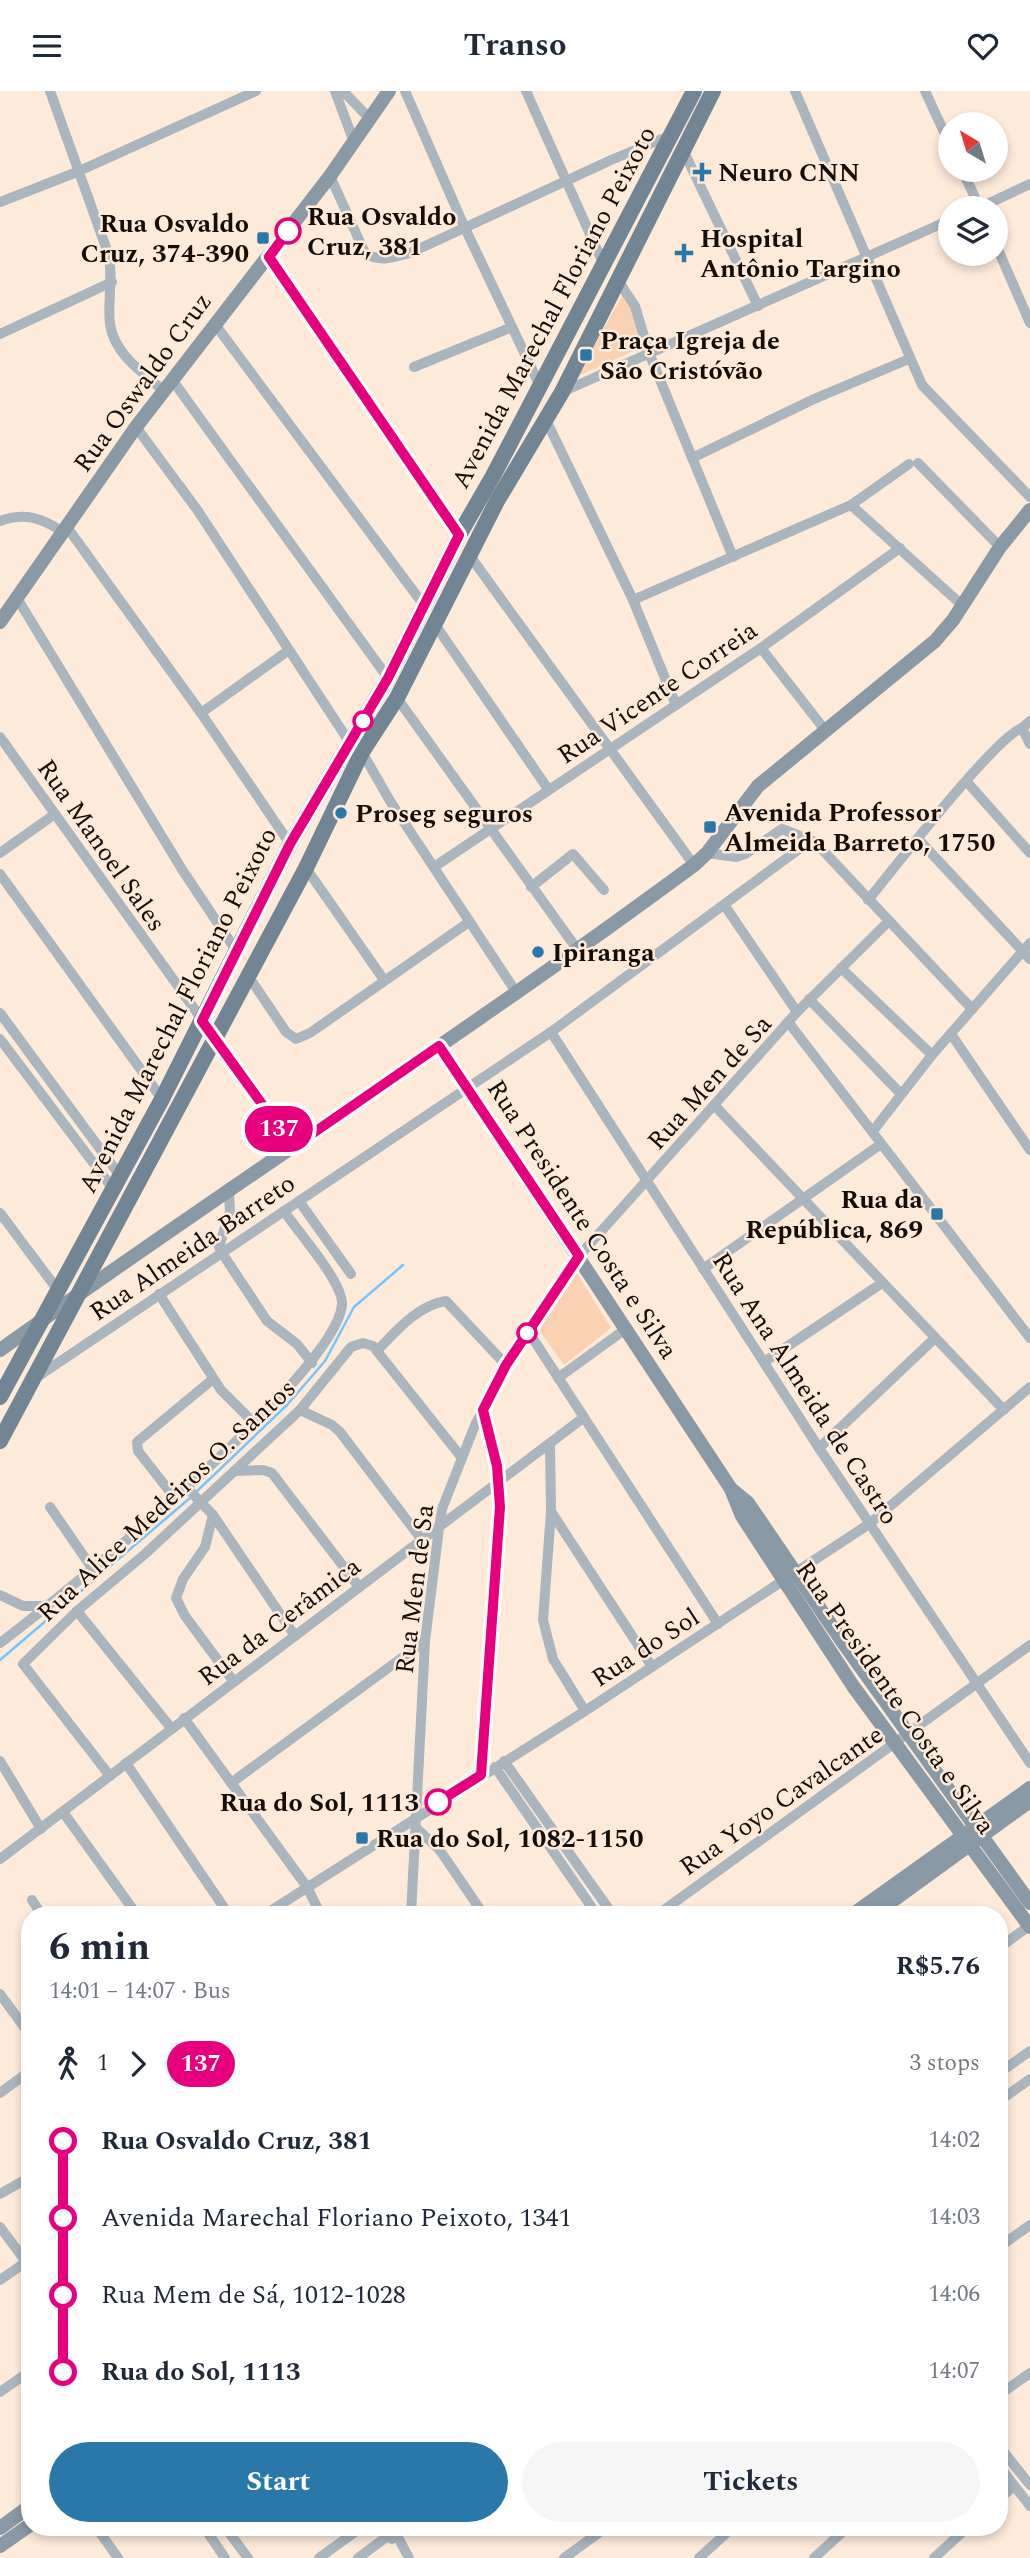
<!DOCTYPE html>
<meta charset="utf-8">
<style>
:root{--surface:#fff;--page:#f6f6f7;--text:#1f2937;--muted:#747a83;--accent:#2a78aa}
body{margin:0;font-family:Spectral,serif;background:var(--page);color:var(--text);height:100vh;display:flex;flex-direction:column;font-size:26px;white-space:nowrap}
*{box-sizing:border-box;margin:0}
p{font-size:23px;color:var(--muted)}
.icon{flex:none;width:38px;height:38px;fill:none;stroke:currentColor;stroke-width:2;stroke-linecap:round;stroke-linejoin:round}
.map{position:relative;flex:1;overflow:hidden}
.details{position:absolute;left:21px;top:1815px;width:987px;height:630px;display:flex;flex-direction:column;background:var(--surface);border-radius:28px;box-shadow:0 4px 10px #0003}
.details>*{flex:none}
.badge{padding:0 14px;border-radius:23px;font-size:24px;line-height:46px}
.needle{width:46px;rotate:322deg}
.fabs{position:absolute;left:938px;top:21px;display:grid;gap:14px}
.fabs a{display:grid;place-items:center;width:70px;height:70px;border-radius:50%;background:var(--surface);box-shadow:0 4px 10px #0003;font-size:35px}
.map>.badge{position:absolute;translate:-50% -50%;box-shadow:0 0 0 4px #fff}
.legs{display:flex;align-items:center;gap:10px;height:77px;padding:0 28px;font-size:23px}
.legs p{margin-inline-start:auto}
.summary{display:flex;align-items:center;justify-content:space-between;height:119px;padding:0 28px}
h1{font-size:38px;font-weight:700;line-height:52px}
.button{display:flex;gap:14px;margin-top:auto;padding:14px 28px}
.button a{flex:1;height:80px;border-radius:42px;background:var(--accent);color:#fff;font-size:28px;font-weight:700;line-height:80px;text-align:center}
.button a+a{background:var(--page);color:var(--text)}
ul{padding:0 28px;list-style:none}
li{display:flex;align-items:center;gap:24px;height:77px;font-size:26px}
li i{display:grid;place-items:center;width:10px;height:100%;margin:0 9px;background:currentColor}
li i::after{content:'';width:18px;height:18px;margin:-9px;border:5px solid;border-radius:50%;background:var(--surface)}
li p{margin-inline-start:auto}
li:first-child i{background:linear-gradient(#0000 50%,currentColor 0)}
li:last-child i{background:linear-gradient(currentColor 50%,#0000 0)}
header{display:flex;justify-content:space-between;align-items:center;height:91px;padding:0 28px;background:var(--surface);font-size:32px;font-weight:700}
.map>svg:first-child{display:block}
</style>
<header><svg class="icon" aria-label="menu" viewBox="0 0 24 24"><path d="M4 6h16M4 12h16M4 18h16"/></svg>Transo<svg class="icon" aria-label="heart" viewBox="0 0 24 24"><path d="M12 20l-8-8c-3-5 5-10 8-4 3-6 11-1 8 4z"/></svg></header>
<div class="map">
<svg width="1030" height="2467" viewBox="0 0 1030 2467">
<rect width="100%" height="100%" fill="#feead9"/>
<g fill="#fad1b1">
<polygon points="624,201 649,253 578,285"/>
<polygon points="572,1174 611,1237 564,1274 532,1229"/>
</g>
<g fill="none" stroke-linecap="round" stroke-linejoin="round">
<g stroke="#74c5ff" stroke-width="2.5">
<polyline points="195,1402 287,1314 325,1270 354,1216 403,1174"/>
<polyline points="0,1569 190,1407"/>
</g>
<g stroke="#aab5be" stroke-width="10">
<path d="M50,0L108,162C114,186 107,210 110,233C114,263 143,282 164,300"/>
<polyline points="335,0 354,51"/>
<polyline points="343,0 370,28"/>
<polyline points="405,0 464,135 540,295"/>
<polyline points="526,0 603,172"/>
<polyline points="795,0 922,294 1030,406"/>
<polyline points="925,0 950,54"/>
<polyline points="683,59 758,215"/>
<polyline points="962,79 980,117"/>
<path d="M330,85L365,162C381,172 394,166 410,162L611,69L669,45"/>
<polyline points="0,111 77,81 256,0"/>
<polyline points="979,117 1030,93"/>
<polyline points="996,154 1030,232"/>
<polyline points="269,165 459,444"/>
<polyline points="619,191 635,215 649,262 733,466"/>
<polyline points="214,232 423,513"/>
<polyline points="0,243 112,191"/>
<polyline points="414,276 512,236"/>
<polyline points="173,290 388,587"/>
<polyline points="562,301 950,129"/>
<polyline points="546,329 633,509 676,614"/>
<polyline points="136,336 198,420 350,652"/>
<polyline points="692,367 814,308 909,268"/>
<polyline points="918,372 1000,456"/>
<polyline points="851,414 963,515"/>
<path d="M0,430C25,421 42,427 63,441"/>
<polyline points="67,436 201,622 290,753"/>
<polyline points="470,465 694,774"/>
<polyline points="17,507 183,780 235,858"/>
<polyline points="633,509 851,414 909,373"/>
<polyline points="434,532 548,698"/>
<polyline points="761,557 825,639"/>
<polyline points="397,607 577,858"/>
<polyline points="201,622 289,559"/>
<polyline points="1030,630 1022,637 1030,653"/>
<polyline points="0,646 293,1056"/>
<polyline points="362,661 390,710 516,901"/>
<polyline points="967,691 1030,762"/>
<polyline points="918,748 1030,868"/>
<polyline points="0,762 55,723"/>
<polyline points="707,762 736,766 745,763 782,738 815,751 972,918"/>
<polyline points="434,776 761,557 900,457"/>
<polyline points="306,777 384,889"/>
<polyline points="0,783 162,1008"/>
<polyline points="531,796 573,763 604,799"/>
<path d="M868,809C892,780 996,645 1022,637"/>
<polyline points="725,815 797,921"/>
<polyline points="841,877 932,964"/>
<polyline points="247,883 286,941 296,948 310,942 469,831"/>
<polyline points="809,908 901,1003"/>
<polyline points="0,922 120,1085"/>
<polyline points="789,932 1030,1247"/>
<polyline points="551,941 819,1357 1030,1672"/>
<polyline points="951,943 1030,1059"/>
<polyline points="0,948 113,1098"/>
<polyline points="715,1015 1004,1319"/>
<polyline points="873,1040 932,964 1030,852"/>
<polyline points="229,1100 230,1120 219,1156 222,1162 267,1230 297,1253 312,1272"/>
<polyline points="299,1110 351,1183"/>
<polyline points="0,1122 57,1198"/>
<polyline points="703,1178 881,1053"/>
<polyline points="159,1203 221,1299 254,1332"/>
<polyline points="528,1240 718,1533"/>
<path d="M377,1260C395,1241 418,1214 446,1210L506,1274"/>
<polyline points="764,1271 882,1192"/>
<polyline points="37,1286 551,941 810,750"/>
<polyline points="558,1287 627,1237"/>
<polyline points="300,1319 332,1334 340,1341 422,1449"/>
<polyline points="550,1352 551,1421 543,1529 553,1568 585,1620"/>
<polyline points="819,1357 935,1247"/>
<polyline points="236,1380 263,1379 272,1382 359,1496"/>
<polyline points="186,1396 213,1424 295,1545"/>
<polyline points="174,1406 138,1360 137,1351 213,1288"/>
<polyline points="50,1416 92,1477"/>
<polyline points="552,1422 651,1574"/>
<polyline points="213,1424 205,1456 183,1488 176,1507 185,1525 234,1591"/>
<polyline points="0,1504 23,1515 45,1515"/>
<polyline points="77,1520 171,1637"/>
<path d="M0,1552C65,1503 335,1284 342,1214C344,1192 297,1140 284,1120"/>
<polyline points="184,1627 307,1796 321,1824"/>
<polyline points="0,1670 41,1738"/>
<polyline points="504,1670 613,1824"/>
<polyline points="126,1672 229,1824"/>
<polyline points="495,1676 597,1824"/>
<polyline points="481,1684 500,1416 497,1375 483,1319"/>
<polyline points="110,1685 23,1573 77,1520 145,1463 300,1319 351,1256 363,1252 373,1255 462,1367"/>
<polyline points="231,1692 425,1550"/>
<polyline points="63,1721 137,1824"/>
<polyline points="416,1737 439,1758 484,1824"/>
<polyline points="0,1768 583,1327"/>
<polyline points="32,1809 42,1824"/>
<polyline points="264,1824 585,1620 869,1433 1030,1296"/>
<polyline points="411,1824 425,1550 439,1437 442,1418 475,1334 506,1274 579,1165 797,921 889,830"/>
<polyline points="657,1824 1030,1554"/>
<polyline points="999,1857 1029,1835"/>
<polyline points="0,1903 30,1944"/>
<polyline points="999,1982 1030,1960"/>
<polyline points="0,2002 30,1980"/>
<polyline points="999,2010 1030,1988"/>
<polyline points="0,2103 30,2086"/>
<polyline points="0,2136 30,2176"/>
<polyline points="999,2156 1030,2134"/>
<polyline points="0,2189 26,2171"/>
<polyline points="0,2301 30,2280"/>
<polyline points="999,2304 1030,2282"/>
<polyline points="999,2355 1030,2394"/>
<polyline points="999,2375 1030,2415"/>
<polyline points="999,2408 1014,2395"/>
<polyline points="96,2436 118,2467"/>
<polyline points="204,2436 225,2467"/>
<polyline points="225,2436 248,2467"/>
<polyline points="380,2436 392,2448"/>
<polyline points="393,2437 409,2467"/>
<polyline points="319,2467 362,2436"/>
<polyline points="358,2467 400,2436"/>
<polyline points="564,2467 607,2436"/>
<polyline points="699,2467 733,2436"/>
<polyline points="814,2467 848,2436"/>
<polyline points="934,2467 968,2436"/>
</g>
<g stroke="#8999a6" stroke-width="14">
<polyline points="0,531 136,336 330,85 389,0"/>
<polyline points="439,955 731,1398 742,1425 853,1595 1030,1836"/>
<path d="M0,1259C229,1095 467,942 694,774L707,762L758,695L935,550L953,529L1000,456L1030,419"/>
<polyline points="731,1398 748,1412 844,1553 1030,1812"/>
<polyline points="852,1824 1030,1697"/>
<polyline points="873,1824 1030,1710"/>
<polyline points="0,2437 30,2415"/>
<polyline points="0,2455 30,2434"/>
</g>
<g stroke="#718595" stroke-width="16">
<polyline points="0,1306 162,1008 290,753 388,587 459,444 493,385 694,0"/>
<polyline points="0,1350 306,777 362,661 397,607 497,410 562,301 713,0"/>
</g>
</g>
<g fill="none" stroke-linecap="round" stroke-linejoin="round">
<g stroke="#fff" stroke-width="16">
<polyline id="line-1" points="288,140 269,166 459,444 388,587 290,753 202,930 293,1056 439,955 579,1165 506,1274 483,1319 497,1375 500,1416 481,1684 438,1711"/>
</g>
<use href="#line-1" stroke="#e6007e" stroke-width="10"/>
</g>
<g fill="#2a78aa" stroke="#feead9" stroke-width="2.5">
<path d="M698.5 70.5h7v7h7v7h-7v7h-7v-7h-7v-7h7z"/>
<rect x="256" y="140" width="14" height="14" rx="3.5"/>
<path d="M680.5 151.5h7v7h7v7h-7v7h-7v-7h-7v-7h7z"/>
<rect x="579" y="257" width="14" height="14" rx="3.5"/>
<circle cx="341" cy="722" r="7"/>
<rect x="703" y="729" width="14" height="14" rx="3.5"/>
<circle cx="538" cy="861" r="7"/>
<rect x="930" y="1116" width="14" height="14" rx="3.5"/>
<rect x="355" y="1740" width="14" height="14" rx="3.5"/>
</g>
<g fill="#fff" stroke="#e6007e" stroke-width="3.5">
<circle cx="288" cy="140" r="12"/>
<circle cx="363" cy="630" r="9"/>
<circle cx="527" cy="1242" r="9"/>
<circle cx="438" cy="1711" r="12"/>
</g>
<g text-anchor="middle" stroke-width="5" stroke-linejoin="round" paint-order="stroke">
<g font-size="26" font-weight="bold" fill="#140c05" stroke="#feead9" text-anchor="start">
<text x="718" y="90">Neuro CNN</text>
<text x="249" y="141" text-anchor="end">Rua Osvaldo<tspan x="249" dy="30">Cruz, 374-390</tspan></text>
<text x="700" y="156">Hospital<tspan x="700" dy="30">Antônio Targino</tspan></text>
<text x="600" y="258">Praça Igreja de<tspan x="600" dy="30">São Cristóvão</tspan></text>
<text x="724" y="730">Avenida Professor<tspan x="724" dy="30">Almeida Barreto, 1750</tspan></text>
<text x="355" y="731">Proseg seguros</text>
<text x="552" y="870">Ipiranga</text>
<text x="923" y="1117" text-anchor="end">Rua da<tspan x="923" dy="30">República, 869</tspan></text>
<text x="376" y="1756">Rua do Sol, 1082-1150</text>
</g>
<g font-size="26" font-weight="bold" fill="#140c05" stroke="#feead9" text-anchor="start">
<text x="307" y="134">Rua Osvaldo<tspan x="307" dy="30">Cruz, 381</tspan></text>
<text x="419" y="1720" text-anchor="end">Rua do Sol, 1113</text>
</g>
<g font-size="26" fill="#140c05" stroke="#feead9">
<text transform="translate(553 216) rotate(-62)" y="9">Avenida Marechal Floriano Peixoto</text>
<text transform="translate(142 291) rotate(-54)" y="9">Rua Oswaldo Cruz</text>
<text transform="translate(657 601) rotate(-34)" y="9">Rua Vicente Correia</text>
<text transform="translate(102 754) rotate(55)" y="9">Rua Manoel Sales</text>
<text transform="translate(177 919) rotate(-63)" y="9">Avenida Marechal Floriano Peixoto</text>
<text transform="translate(709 991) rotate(-48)" y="9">Rua Men de Sa</text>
<text transform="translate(583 1128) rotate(57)" y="9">Rua Presidente Costa e Silva</text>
<text transform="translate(192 1156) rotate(-34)" y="9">Rua Almeida Barreto</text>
<text transform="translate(806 1297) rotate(57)" y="9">Rua Ana Almeida de Castro</text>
<text transform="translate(166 1409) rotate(-43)" y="9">Rua Alice Medeiros O. Santos</text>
<text transform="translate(414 1498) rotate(-83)" y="9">Rua Men de Sa</text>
<text transform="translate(279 1530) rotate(-37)" y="9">Rua da Cerâmica</text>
<text transform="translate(645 1556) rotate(-33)" y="9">Rua do Sol</text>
<text transform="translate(896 1606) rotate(55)" y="9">Rua Presidente Costa e Silva</text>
<text transform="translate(781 1709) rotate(-35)" y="9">Rua Yoyo Cavalcante</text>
</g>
</g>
</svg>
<div class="fabs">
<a><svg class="needle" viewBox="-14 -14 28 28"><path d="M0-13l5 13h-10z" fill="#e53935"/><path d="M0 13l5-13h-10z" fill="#747a83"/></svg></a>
<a><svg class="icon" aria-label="layers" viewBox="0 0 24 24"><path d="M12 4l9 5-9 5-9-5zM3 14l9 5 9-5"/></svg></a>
</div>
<b class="badge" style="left:279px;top:1038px;background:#e6007e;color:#fff">137</b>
<section class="details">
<div class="summary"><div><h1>6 min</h1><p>14:01 – 14:07 · Bus</p></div><b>R$5.76</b></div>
<div class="legs"><svg class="icon" aria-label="walk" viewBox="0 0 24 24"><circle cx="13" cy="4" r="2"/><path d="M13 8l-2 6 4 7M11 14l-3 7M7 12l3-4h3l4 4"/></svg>1<svg class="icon" aria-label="forward" viewBox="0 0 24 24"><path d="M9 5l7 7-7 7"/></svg><b class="badge" style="background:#e6007e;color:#fff">137</b><p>3 stops</p></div>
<ul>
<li><i style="color:#e6007e"></i><b>Rua Osvaldo Cruz, 381</b><p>14:02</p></li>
<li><i style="color:#e6007e"></i><span>Avenida Marechal Floriano Peixoto, 1341</span><p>14:03</p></li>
<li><i style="color:#e6007e"></i><span>Rua Mem de Sá, 1012-1028</span><p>14:06</p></li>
<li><i style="color:#e6007e"></i><b>Rua do Sol, 1113</b><p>14:07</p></li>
</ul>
<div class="button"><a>Start</a><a>Tickets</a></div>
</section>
</div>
